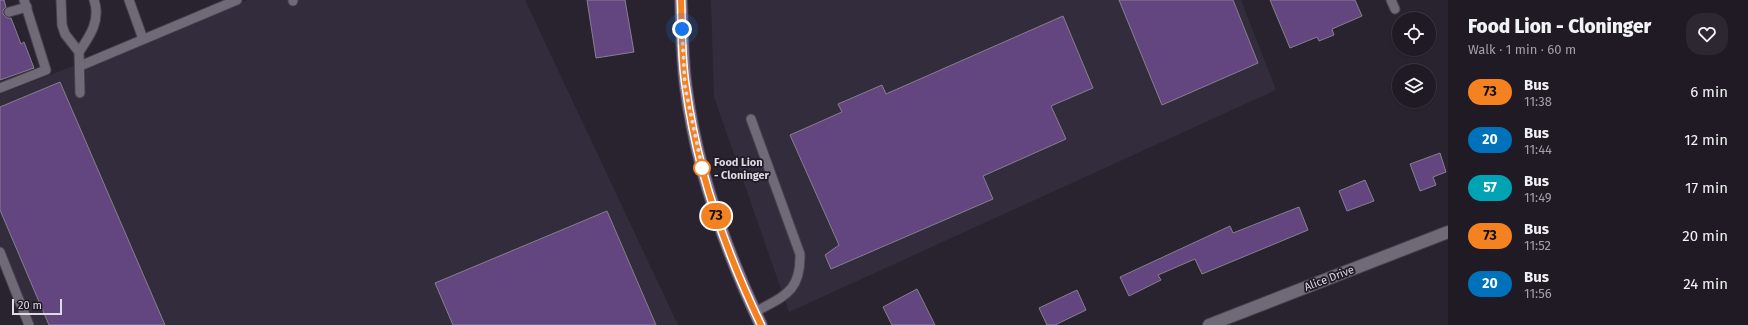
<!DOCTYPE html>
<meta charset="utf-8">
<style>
:root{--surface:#1f1a23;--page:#2c2730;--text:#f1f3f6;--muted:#a1a1a6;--line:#3c3841}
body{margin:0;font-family:"Fira Sans",sans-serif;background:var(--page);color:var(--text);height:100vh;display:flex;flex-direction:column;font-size:15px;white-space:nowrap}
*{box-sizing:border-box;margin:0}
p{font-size:13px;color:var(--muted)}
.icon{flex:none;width:22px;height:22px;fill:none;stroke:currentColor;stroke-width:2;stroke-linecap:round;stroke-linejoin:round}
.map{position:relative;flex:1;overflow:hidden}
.side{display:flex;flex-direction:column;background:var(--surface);width:300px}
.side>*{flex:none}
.badge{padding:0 8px;border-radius:13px;font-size:14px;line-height:26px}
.buttons{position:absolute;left:1392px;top:12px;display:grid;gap:8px}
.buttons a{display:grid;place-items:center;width:44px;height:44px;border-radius:50%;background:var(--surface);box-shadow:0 1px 3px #0004,0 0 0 1px var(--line);font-size:20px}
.scale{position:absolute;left:12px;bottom:10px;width:50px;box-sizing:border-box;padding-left:4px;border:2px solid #dddae2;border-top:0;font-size:11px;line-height:14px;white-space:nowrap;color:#dddae2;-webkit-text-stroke:3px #1f1a25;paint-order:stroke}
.you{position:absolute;width:20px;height:20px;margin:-10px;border:3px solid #fff;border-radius:50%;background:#1a73e8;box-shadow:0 0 0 6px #1a73e833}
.map>.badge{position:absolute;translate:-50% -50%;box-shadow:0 0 0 2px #fff}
.round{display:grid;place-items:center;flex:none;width:42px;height:42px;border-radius:16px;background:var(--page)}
.headline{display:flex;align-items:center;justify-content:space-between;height:68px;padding:0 20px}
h1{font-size:19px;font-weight:800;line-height:30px}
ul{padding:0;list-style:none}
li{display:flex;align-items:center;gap:12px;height:48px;padding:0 20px}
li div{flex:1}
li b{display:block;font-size:15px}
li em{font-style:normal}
li .badge{min-width:44px;font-weight:700;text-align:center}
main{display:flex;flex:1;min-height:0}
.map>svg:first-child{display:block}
</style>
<main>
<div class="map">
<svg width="1448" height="325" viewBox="0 0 1448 325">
<rect width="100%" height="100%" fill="#29232f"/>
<g fill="#332c3c">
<polygon points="247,0 525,0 678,325 25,325 0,261 0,94"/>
<polygon points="711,0 1241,0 1276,90 789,312 714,97"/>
</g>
<g fill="#634580" stroke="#86808e">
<polygon points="0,0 4,0 6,7 3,10 3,14 7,18 11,18 21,44 24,42 34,68 0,80"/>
<polygon points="587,0 625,0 634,52 596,58"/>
<polygon points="1119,0 1233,0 1258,63 1162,105"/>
<polygon points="1270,0 1355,0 1362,16 1332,29 1334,35 1319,41 1317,37 1290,48"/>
<polygon points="1063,16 1093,88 1051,106 1066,139 983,176 993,199 831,269 825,255 839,245 790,135 842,112 838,104 882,85 886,94"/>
<polygon points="60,82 165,325 49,325 0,210 0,107"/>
<polygon points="1440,153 1446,172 1433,177 1436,185 1420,191 1410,164"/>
<polygon points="1365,180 1374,201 1347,211 1339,191"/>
<polygon points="1299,207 1308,230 1202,274 1195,259 1158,275 1161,280 1129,296 1120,277 1230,226 1233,233"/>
<polygon points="607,211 656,325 453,325 435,283"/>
<polygon points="917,289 935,325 892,325 883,307"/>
<polygon points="1077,290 1086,310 1055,325 1047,325 1039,308"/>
</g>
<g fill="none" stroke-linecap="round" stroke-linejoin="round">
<g stroke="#47424c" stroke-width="11">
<g id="lane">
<polyline points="61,0 62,25 65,34 79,52 80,93"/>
<polyline points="129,0 143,39"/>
<polyline points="293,0 293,1"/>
<polyline points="1391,0 1395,9"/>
<polyline points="9,12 27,7"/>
<path d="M79,52C90,36 101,20 94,0"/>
<polyline points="80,66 237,0"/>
<polyline points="0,88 46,70 24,0"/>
<path d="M751,119L800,254C801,292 784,296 755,312"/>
<polyline points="0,252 29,325"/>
</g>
</g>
<g stroke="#47424c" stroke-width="14">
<polyline id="street" points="1209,325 1448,232"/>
</g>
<g stroke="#47424c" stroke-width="14">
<path id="secondary" d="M681,0C682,29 682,59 686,88C697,171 725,249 761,325"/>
</g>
<use href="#lane" stroke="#706a78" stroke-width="9"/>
<use href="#street" stroke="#706a78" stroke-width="12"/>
<use href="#secondary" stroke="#857497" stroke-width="12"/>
</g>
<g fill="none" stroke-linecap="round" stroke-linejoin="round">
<g stroke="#fff" stroke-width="9">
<path id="line" d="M681,0C682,29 681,59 686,88C697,171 725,250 761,325"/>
</g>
<use href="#line" stroke="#f58220" stroke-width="6"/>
<polyline stroke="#dddae2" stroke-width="4" stroke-dasharray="0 7.2" points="682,29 685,87 703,172 702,168"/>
</g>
<circle fill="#fff" stroke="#f58220" stroke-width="2" cx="702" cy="168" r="8"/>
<g text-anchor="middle" stroke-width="3.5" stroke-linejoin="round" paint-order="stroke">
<g font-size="11" font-weight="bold" fill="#dddae2" stroke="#1f1a25" text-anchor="start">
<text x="714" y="166">Food Lion<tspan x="714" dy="13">- Cloninger</tspan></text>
</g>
<g font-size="11" fill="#dddae2" stroke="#1f1a25">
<text transform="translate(1329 278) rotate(-21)" y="4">Alice Drive</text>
</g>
</g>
</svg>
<div class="buttons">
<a><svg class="icon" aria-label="locate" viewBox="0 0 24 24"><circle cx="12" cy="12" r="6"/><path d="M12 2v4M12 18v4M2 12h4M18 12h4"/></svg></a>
<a><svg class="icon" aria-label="layers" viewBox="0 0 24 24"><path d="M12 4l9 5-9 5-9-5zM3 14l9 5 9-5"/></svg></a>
</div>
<div class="scale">20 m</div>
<div class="you" style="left:682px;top:29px"></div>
<b class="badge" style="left:716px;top:216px;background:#f58220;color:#111">73</b>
</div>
<section class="side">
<div class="headline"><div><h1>Food Lion - Cloninger</h1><p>Walk · 1 min · 60 m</p></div><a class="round"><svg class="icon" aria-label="heart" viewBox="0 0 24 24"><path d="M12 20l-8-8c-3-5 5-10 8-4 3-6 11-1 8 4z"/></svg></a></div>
<ul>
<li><span class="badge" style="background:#f58220;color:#111">73</span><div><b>Bus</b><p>11:38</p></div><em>6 min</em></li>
<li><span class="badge" style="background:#0072bc;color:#fff">20</span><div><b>Bus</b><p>11:44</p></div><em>12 min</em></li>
<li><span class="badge" style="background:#00a3b4;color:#fff">57</span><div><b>Bus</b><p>11:49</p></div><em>17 min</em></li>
<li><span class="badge" style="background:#f58220;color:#111">73</span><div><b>Bus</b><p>11:52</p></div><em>20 min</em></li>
<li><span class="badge" style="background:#0072bc;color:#fff">20</span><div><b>Bus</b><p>11:56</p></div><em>24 min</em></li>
</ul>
</section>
</main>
